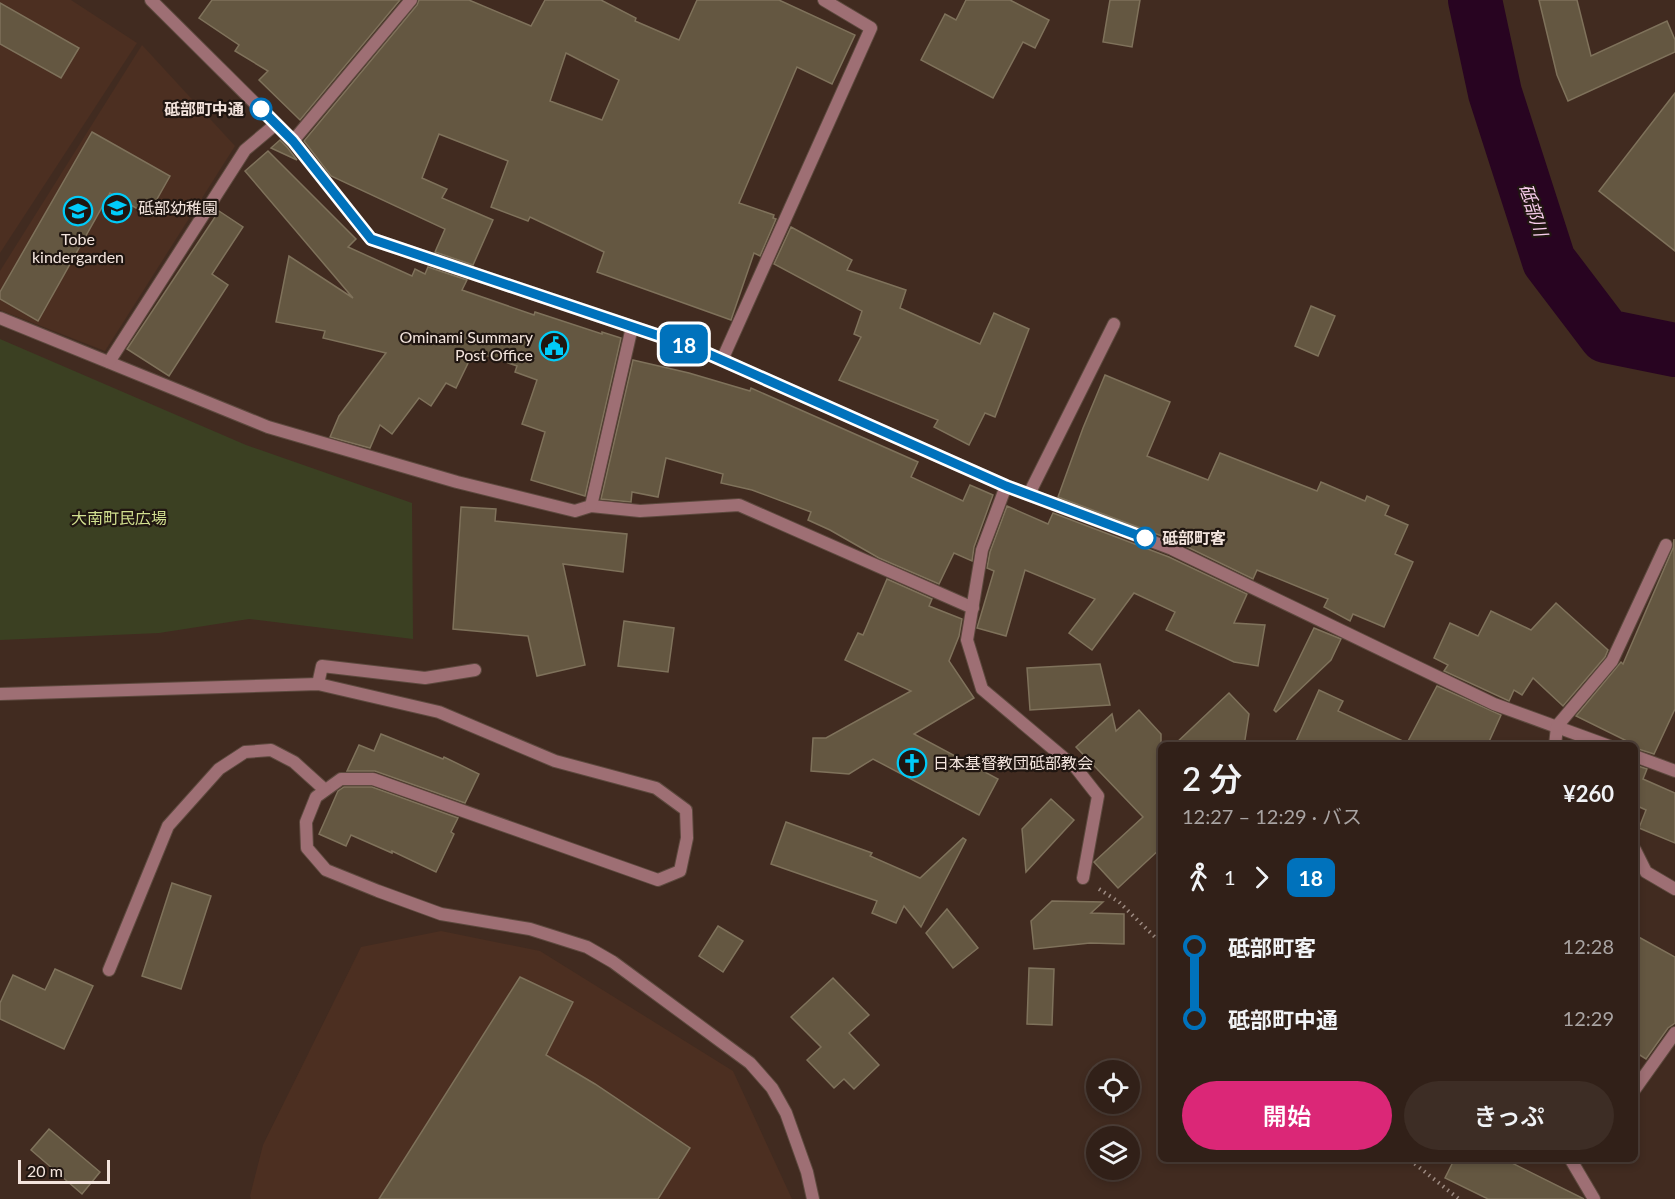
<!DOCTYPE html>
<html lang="ja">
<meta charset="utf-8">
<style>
:root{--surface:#312018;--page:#3d2d25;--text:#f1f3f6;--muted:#a8a3a2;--line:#4c3e37;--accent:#db2777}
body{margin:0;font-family:Lato,"Noto Sans JP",sans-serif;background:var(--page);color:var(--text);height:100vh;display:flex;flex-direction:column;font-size:22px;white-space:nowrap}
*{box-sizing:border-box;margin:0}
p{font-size:20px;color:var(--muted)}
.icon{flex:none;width:33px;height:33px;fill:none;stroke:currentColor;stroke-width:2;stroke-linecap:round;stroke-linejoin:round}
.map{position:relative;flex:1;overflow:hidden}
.side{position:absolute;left:1158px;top:742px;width:480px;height:420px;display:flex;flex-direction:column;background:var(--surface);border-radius:9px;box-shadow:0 3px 9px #0003,0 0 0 2px var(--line)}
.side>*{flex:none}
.badge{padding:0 12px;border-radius:9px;font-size:21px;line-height:39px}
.fabs{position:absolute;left:1086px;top:1060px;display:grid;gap:12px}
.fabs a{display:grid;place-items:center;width:54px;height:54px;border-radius:50%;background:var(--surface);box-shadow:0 3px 9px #0003,0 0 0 2px var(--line);font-size:30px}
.scale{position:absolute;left:18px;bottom:15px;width:92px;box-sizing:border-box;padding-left:6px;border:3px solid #f3e4dd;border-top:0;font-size:16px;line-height:21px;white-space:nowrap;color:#f3e4dd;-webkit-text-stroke:4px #201611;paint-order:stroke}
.map>.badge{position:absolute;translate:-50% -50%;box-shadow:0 0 0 3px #fff}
.legs{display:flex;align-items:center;gap:9px;height:66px;padding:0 24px;font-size:20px}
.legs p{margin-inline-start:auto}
.head{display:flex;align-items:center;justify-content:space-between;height:102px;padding:0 24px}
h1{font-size:33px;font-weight:600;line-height:45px}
.action{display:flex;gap:12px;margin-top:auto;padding:12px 24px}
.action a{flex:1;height:69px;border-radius:36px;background:var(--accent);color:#fff;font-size:24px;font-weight:600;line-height:69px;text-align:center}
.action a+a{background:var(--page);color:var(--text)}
ul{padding:0 24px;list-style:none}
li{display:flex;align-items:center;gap:21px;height:72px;font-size:22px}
li i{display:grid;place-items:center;width:9px;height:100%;margin:0 8px;background:currentColor}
li i::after{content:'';width:15px;height:15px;margin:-8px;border:4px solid;border-radius:50%;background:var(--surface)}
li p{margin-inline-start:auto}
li:first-child i{background:linear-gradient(#0000 50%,currentColor 0)}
li:last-child i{background:linear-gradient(currentColor 50%,#0000 0)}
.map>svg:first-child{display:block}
</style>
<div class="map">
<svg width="1675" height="1199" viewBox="0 0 1675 1199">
<rect width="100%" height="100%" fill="#412b20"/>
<g fill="#4c2f21">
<polygon points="0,0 71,0 137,43 0,253"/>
<polygon points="142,45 235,146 105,351 0,310 0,271"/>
<polygon points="441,931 540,951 733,1071 792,1199 251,1199 250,1196 263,1145 361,947"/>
</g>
<polygon fill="#3b4022" points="0,339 246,445 412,503 413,639 249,619 159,633 0,640"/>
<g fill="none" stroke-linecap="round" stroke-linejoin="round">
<polyline stroke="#280421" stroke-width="54" points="1475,0 1495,93 1549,261 1606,336 1675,350"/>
</g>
<g fill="#645741" stroke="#7f725b" stroke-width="1.5" fill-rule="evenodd">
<polygon points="212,0 400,0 300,120 259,80 268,71 235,51 239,45 199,18"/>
<path d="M419,0H469L531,26L545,0H601L636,18L635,21L679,40L697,0H779L855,35L832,84L797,67L739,203L774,215L773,218L776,219L760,256L754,253L731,320L597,272L604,252L530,217L528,221L491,207L508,161L439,134L422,178L447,189L442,198L493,220L473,265L435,252L445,229L331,176L304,141L417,5ZM566,53L619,80L602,120L550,101Z"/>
<polygon points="966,0 1010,0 1049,20 1035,48 1023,42 993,98 921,60 945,14 956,20"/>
<polygon points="1110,0 1140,0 1132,47 1103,42"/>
<polygon points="1539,0 1577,0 1591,56 1667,21 1675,40 1675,52 1568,101 1557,75"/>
<polygon points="0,3 79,48 61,78 0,44"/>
<polygon points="1675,93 1675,251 1599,191"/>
<polygon points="92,132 170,176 148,215 110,193 38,321 0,299 0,292"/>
<polygon points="280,140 287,147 297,160 271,148"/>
<polygon points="268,151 356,239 348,247 412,276 415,269 425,274 428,267 467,280 462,290 534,315 535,312 602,334 602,332 621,338 585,496 531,480 545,432 522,424 537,380 515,372 517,366 474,351 456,388 446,383 431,406 419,398 392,434 380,425 370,448 330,437 339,416 386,353 323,338 325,331 276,322 289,256 353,298 245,171"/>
<polygon points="219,211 243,227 212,274 228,285 169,376 127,349"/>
<polygon points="791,227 852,260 847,270 906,290 900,308 980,344 994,313 1029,329 995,417 985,413 969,445 934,427 938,420 839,380 861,337 854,334 862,311 774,264"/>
<polygon points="1311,306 1335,316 1318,356 1295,346"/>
<polygon points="633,360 689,373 750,391 751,388 918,462 911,477 963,501 970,485 993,495 974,547 972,561 954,553 939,584 879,558 830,530 808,520 811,512 752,490 721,483 723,474 666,458 658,497 632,492 631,502 601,499"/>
<polygon points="1105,375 1170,402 1147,456 1208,480 1220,453 1317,491 1321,482 1365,501 1367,496 1389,506 1385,515 1408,525 1395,554 1413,562 1384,627 1353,614 1350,621 1324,607 1328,599 1257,570 1253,579 1175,541 1058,497 1083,428"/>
<polygon points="1007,506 1048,524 1053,513 1169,557 1247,594 1234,623 1265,625 1258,666 1234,662 1166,630 1175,612 1134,593 1092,650 1069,633 1095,599 1025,570 1006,636 977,628 994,571 987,568 990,552"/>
<polygon points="461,507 496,509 495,521 627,534 623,572 563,564 585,665 537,676 528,636 453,629"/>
<polygon points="1674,539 1675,709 1654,754 1635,748 1635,745 1576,716 1621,662 1623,664 1673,548"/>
<polygon points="887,579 932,599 929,606 962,619 959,636 949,661 974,698 914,734 998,779 979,815 873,759 849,774 811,771 813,738 826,738 911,691 845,660 858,633 863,635"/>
<polygon points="1556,603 1608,650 1605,657 1563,706 1533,678 1522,695 1514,690 1509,701 1444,671 1448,665 1434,658 1450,623 1478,636 1491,611 1531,630"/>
<polygon points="624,621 674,628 668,672 618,666"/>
<polygon points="1314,628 1341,639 1331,660 1276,712 1274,710"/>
<polygon points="1100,664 1110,705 1030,710 1027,668"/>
<polygon points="1437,686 1501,715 1487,746 1294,746 1319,690 1343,701 1338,711 1407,743"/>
<polygon points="1229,693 1249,714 1244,746 1173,746"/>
<polygon points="1139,710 1161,734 1161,848 1118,888 1094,862 1143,817 1076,747 1112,714 1116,731"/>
<polygon points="381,734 443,759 444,757 479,774 465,803 375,771 347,771 359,745 374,751"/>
<polygon points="1635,765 1647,769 1643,779 1675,793 1675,843 1639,828 1646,810 1635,805"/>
<polygon points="344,787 372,787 458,818 451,832 454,834 436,872 392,851 392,853 351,835 346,846 319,834 338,791"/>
<polygon points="1051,799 1074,820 1026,872 1022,829"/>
<polygon points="786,822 872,853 870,856 920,878 963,838 966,840 921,927 904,906 896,923 872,913 877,901 771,864"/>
<polygon points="172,883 211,896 181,989 142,976"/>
<polygon points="1052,901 1103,902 1091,913 1124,914 1124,944 1090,943 1034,949 1031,921"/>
<polygon points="947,909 978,948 953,968 926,933"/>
<polygon points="718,926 743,941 723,972 699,956"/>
<polygon points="1635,935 1675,957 1675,1023 1668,1028 1646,1059 1635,1052"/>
<polygon points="1029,968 1054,969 1052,1025 1027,1024"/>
<polygon points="55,969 93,986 64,1049 0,1019 0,1003 13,975 45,990"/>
<polygon points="520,977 573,1002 546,1055 595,1084 690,1148 658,1199 379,1199"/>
<polygon points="833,978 869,1015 849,1033 879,1065 854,1089 844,1079 834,1088 807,1060 821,1047 791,1017"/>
<polygon points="49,1129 100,1172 82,1194 31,1150"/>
<polygon points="1454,1160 1506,1160 1584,1199 1488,1199 1445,1178"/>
</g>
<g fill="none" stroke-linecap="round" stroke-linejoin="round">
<g stroke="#5d493e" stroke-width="14">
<g id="minor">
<polyline points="151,0 293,141 371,239 695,348 1006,486 1172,549 1494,704 1609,746"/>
<polyline points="293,141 411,0"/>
<polyline points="0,318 268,427 457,482 575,511 591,506 640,511 739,505 973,608"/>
<polyline points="722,360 871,28 824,0"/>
<polyline points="109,362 245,150 276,124"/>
<polyline points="1006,486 982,550 967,640 982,689 1076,768 1098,796 1083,878"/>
<polyline points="1029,494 1114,324"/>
<polyline points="591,506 632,327"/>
<polyline points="318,684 322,666 425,678 475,670"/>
<polyline points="0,694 318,684 439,712 555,761 656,788 686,810 687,838 680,871 658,880 373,779 341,779 316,797 306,822 307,848 326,870 378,891 441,914 530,929 587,947 613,962 750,1063 772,1088 786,1113 807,1172 813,1199"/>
<polyline points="1555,746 1557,726 1612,661 1666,545"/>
<polyline points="1635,756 1675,771"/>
<polyline points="1635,850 1646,872 1675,889"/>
<polyline points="109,970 168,826 219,769 245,752 271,750 294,762 325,790"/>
<polyline points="1635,1089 1675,1033"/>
<polyline points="1571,1160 1594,1199"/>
</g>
</g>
<g stroke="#9d8b82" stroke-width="4" stroke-dasharray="1.5 4.5" stroke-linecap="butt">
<polyline points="1099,889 1119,902 1161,943"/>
<polyline points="1410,1160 1459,1199"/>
</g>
<use href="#minor" stroke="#9e6f74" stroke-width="12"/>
</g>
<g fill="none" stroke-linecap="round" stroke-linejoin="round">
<g stroke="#fff" stroke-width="14">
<polyline id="line-1" points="261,109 293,141 371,239 695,348 1006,486 1145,538"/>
</g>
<use href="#line-1" stroke="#0072bc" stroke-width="9"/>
</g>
<defs>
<g id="school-ring" transform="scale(1.5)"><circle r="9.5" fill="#201611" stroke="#00cbf9" stroke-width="1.5"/><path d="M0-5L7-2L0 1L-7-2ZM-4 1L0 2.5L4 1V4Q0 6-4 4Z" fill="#00cbf9"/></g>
<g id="civic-ring" transform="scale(1.5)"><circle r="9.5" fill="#201611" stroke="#00cbf9" stroke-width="1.5"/><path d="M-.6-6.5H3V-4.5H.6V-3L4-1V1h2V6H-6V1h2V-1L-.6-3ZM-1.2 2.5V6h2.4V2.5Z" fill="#00cbf9"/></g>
<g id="church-ring" transform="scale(1.5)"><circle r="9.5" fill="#201611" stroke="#00cbf9" stroke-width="1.5"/><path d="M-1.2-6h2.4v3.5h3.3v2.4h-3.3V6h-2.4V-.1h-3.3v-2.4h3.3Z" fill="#00cbf9"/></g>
</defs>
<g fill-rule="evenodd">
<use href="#school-ring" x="117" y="208"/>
<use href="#school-ring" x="78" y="211"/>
<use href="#civic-ring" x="554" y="346"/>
<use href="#church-ring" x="912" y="763"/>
</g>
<g fill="#fff" stroke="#0072bc" stroke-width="3">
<circle cx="261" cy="109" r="10"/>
<circle cx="1145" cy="538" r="10"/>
</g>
<g text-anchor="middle" stroke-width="4.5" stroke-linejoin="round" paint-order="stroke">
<g font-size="16" font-weight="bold" fill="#f3e4dd" stroke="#201611" text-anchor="end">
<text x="244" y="115">砥部町中通</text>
<text x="1162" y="544" text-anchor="start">砥部町客</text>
</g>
<g font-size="16" fill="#f3e4dd" stroke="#201611" text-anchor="start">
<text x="138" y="214">砥部幼稚園</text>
<text x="78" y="245" text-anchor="middle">Tobe<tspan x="78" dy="18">kindergarden</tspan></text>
<text x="533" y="343" text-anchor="end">Ominami Summary<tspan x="533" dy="18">Post Office</tspan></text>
<text x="933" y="769">日本基督教団砥部教会</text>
</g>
<g font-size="16" fill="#d1df8f" stroke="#201611">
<text x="119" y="524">大南町民広場</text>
</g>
<g font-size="18" font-style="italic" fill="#f7cceb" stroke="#201611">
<text transform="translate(1533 210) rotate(72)" y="6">砥部川</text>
</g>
</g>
</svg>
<div class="fabs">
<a><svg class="icon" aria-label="locate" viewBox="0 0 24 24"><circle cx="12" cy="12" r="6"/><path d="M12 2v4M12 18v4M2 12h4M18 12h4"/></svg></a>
<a><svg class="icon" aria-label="layers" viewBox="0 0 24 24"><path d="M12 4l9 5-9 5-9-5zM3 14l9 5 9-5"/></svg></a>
</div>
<div class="scale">20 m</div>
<b class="badge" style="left:684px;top:344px;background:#0072bc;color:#fff">18</b>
<section class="side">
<div class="head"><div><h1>2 分</h1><p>12:27 – 12:29 · バス</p></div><b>¥260</b></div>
<div class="legs"><svg class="icon" aria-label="walk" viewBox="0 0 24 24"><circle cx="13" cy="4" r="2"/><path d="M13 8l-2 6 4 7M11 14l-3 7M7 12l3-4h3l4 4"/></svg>1<svg class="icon" aria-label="forward" viewBox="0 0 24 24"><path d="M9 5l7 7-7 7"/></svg><b class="badge" style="background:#0072bc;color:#fff">18</b></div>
<ul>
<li><i style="color:#0072bc"></i><b>砥部町客</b><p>12:28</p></li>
<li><i style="color:#0072bc"></i><b>砥部町中通</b><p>12:29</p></li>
</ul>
<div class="action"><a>開始</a><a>きっぷ</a></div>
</section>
</div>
